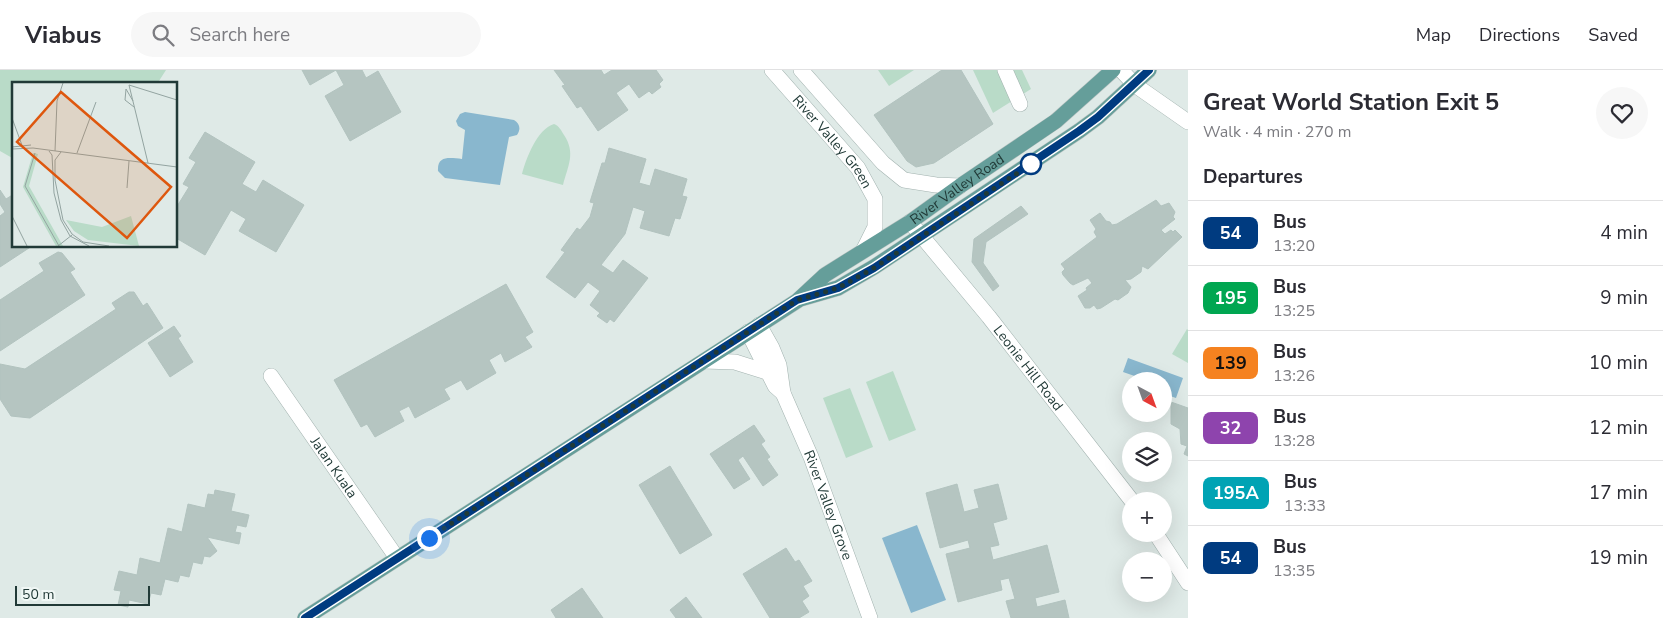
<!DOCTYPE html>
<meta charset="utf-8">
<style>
:root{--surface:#fff;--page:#f7f7f7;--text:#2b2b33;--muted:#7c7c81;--line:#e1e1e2}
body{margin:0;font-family:"Nunito Sans",sans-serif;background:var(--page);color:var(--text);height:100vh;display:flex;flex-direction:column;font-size:19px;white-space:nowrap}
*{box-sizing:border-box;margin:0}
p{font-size:16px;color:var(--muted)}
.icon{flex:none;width:28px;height:28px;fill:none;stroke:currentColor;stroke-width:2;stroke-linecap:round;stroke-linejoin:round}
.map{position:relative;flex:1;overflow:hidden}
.details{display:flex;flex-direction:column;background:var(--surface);width:475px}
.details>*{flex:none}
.badge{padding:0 10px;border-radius:8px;font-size:18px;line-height:32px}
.needle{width:32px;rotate:139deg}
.tools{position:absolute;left:1122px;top:302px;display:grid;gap:10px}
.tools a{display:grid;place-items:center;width:50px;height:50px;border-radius:50%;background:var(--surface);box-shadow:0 5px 20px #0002;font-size:25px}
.scale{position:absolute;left:15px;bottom:12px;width:135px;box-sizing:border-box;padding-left:5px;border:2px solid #213a37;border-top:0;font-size:14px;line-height:18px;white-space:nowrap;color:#213a37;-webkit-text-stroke:4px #f0f7f5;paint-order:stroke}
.you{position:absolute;width:25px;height:25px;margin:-12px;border:4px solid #fff;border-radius:50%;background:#1a73e8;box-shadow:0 0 0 8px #1a73e833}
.map>.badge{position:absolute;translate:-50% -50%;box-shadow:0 0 0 2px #fff}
h2{padding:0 15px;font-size:19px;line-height:45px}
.round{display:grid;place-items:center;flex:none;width:52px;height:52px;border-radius:26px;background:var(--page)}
.overview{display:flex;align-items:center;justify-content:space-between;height:85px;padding:0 15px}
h1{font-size:24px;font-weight:700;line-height:38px}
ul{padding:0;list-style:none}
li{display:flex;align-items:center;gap:15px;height:65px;padding:0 15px;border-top:1px solid var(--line)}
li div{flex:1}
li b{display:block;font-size:19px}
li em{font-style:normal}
li .badge{min-width:55px;font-weight:700;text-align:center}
header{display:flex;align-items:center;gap:30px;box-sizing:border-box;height:70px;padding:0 25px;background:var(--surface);border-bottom:1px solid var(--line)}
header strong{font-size:24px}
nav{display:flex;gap:28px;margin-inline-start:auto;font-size:18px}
.search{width:350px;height:45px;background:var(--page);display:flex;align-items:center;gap:12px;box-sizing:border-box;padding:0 18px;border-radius:28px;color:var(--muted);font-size:19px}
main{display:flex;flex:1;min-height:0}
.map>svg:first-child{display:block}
</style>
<header>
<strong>Viabus</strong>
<div class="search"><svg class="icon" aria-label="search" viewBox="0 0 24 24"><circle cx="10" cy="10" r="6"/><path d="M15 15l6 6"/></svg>Search here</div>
<nav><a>Map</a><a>Directions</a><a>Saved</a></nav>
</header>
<main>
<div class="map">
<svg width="1188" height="548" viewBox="0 0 1188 548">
<rect width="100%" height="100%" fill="#dfeae7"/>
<g fill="#b9dbc8">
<polygon points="0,0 166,0 157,14 14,14 14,89 0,81"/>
<polygon points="878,0 914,0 889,16"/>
<polygon points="973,0 1022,0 1031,19 993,43"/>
<path d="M554,54C559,56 561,60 564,65C576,83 568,96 563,115L522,104C526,89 537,59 554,54Z"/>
<polygon points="1187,259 1188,260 1188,293 1172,284"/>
<polygon points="893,301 916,360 889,371 866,312"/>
<polygon points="850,318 873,377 846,388 823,328"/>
</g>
<g fill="#89b7ce">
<path d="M465,42L514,50C520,54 521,59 517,65L509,67L500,115L445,108L438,101C437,85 450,88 462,89L465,60L458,56L456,51L460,44Z"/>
<polygon points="1128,288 1183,308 1176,328 1164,324 1164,311 1149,311 1123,302"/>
<polygon points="917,455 946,530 911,543 882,468"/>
</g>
<g fill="#b5c5c1" stroke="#b2c3bf">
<polygon points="302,0 362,0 366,8 378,1 401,42 350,71 325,26 344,15 336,0 310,15"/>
<polygon points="554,0 601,0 604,5 612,0 656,0 663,10 659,14 661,17 652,24 649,21 639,28 629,14 616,23 628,40 598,61 581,36 577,38 562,16 565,15"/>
<polygon points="942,0 961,0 993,54 934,93 916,97 907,91 874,45"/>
<polygon points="205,62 255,92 242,114 256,122 263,110 304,135 276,182 239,161 246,149 231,140 205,185 176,168 176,138 189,117 183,114 196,92 189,88"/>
<polygon points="609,78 646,89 639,113 650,116 655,99 687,109 682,126 687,127 680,149 675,148 669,166 640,158 645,141 633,137 625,164 601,195 613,203 623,190 648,208 614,252 610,249 607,253 597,246 600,243 590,235 600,221 588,212 575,228 546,207 565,182 561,180 577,158 580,160 590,147 594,133 590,132 602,93 605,93"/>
<polygon points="0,120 6,129 14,124 14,176 32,176 0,197 0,146 5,142 0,134"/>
<polygon points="1156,130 1161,136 1169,133 1175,142 1173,147 1175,149 1161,160 1165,164 1171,160 1173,162 1175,160 1182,167 1148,199 1142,196 1141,202 1131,209 1125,210 1131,217 1128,223 1118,230 1115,229 1101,238 1097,239 1094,235 1090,238 1085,238 1078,226 1087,220 1086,218 1092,213 1088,208 1073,215 1070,213 1063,205 1062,202 1065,199 1061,194 1097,167 1094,162 1096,159 1090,150 1100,143 1106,151 1110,152 1112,155 1117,154"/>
<polygon points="1021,136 1028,144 986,172 983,193 999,216 993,221 972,192 974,169"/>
<polygon points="58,182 62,183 75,199 70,202 85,225 0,281 0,230 44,201 39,193"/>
<polygon points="506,214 533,262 525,267 532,277 505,292 501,283 489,290 496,303 467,320 461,310 444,319 450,329 415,348 409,336 399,341 404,351 375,367 367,354 361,357 334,310"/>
<polygon points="129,222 134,222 143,236 147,233 163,258 30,348 11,346 0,329 0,294 25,299 116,239 112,233"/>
<polygon points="174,256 181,266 178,268 193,292 170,307 148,273"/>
<polygon points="1171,332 1188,338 1188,386 1184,384 1187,376 1181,374 1180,359 1171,354"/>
<polygon points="754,355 765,371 761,374 770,387 767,389 778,405 763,416 743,386 738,390 750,409 734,419 710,384"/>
<polygon points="670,396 712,465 680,484 639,415"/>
<polygon points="957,414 964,442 979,438 974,420 998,414 1007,449 993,453 999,475 990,477 993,490 1047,475 1059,522 1035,528 1037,537 1065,530 1069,548 1011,548 1006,531 1015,529 1009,508 1000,510 1002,520 958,532 946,484 970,478 968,470 940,478 926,423"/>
<polygon points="215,420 235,424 231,441 249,445 246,457 237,455 235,462 241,463 239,474 207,467 217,481 210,487 204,486 202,494 193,492 189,507 180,505 178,512 165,509 161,525 151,523 148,534 129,530 128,537 118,535 121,521 114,520 119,501 137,505 140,488 160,493 168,458 182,462 188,434 205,438 208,424 214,425"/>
<polygon points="786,478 795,492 799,490 812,511 803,516 809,526 802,531 809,542 799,548 770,548 743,504"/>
<polygon points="582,518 603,548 556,548 551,540"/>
<polygon points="686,527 702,548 676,548 670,540"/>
</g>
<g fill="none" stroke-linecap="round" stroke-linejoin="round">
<g stroke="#a2b2af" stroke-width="16">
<g id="minor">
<path id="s1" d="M772,0L858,98L875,129V157L864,179"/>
<polyline points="801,0 883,93 904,110 936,115 960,116"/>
<polyline points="1005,0 1020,34"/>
<polyline points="1121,0 1135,15 1188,52"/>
<path id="s2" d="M910,152L989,247L1132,431"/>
<path id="s3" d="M759,255L772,278L779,295L783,323L811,387L870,548"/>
<polyline points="748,262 775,316 783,323"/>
<polyline points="704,291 735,292 767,302"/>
<path id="s4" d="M271,306L397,488"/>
<polyline points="1156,464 1188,513"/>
</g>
</g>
<g stroke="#bcc4c3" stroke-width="16">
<g id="major">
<polyline points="800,229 838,218 874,197 1079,61 1098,47 1149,0"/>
<path id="s5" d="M305,548L797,231L825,205L910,152L960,116L1056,51L1113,0"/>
</g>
</g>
<use href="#minor" stroke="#fff" stroke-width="15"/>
<use href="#major" stroke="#659e9a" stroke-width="15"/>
</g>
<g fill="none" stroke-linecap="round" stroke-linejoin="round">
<g stroke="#fff" stroke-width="11">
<polyline id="line" points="305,548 797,230 838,218 874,198 1079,61 1098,47 1149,0"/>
</g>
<use href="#line" stroke="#003b80" stroke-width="8"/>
<polyline stroke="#213a37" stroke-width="5" stroke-dasharray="0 9" points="429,468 797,230 838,218 874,198 1031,94"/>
</g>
<circle fill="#fff" stroke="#003b80" stroke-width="2.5" cx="1031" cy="94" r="10"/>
<g text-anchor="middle" stroke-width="4" stroke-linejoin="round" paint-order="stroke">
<g font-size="14" fill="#213a37" stroke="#f0f7f5">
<text dy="5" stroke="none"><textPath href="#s1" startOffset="94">River Valley Green</textPath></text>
<text dy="5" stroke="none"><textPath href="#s5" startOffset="781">River Valley Road</textPath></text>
<text dy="5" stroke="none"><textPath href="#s2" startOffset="188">Leonie Hill Road</textPath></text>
<text dy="5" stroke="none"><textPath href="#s4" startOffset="111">Jalan Kuala</textPath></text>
<text dy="5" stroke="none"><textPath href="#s3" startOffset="194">River Valley Grove</textPath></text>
</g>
</g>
<g transform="translate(12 12)">
<rect width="165" height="165" fill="#dfeae7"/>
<path d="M21,71L26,72L17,104L51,164H44L11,105ZM119,134L127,164L76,158L62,149L54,138L90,145Z" fill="#b9dbc8"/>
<path fill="none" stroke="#93a4a1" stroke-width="1" d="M121,19L114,7L113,18L122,25M0,36L11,66M0,65L19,63M0,67L21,66L165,85M37,69L40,73L42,111L49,138L58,154L77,164M43,69L45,19L51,1M49,70L43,78V98L51,138L60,152L71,160L97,164M23,71L13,104L47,164M65,71L84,20M136,81L117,3L165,18M115,106L117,79M0,134L15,164M46,164L60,153"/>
<path fill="#de570e" fill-opacity="0.15" stroke="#de570e" stroke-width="2.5" d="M49,10L159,105L115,156L5,60Z"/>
<rect width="165" height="165" fill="none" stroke="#213a37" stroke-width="2.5"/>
</g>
</svg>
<div class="tools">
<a><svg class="needle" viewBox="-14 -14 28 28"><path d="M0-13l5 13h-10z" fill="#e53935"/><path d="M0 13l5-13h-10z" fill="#7c7c81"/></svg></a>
<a><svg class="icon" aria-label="layers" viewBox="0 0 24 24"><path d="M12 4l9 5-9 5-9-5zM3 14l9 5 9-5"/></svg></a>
<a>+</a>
<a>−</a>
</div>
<div class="scale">50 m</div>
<div class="you" style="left:429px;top:468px"></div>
</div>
<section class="details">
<div class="overview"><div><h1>Great World Station Exit 5</h1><p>Walk · 4 min · 270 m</p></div><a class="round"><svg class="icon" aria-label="heart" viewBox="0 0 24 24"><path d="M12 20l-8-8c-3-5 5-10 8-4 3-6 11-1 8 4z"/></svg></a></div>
<h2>Departures</h2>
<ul>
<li><span class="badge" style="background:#003b80;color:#fff">54</span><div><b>Bus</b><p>13:20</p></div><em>4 min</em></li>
<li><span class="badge" style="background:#00a651;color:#fff">195</span><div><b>Bus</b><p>13:25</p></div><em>9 min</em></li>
<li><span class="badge" style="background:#f58220;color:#111">139</span><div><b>Bus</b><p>13:26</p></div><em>10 min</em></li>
<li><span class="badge" style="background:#8e44ad;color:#fff">32</span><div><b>Bus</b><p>13:28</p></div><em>12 min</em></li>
<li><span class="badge" style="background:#00a3b4;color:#fff">195A</span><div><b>Bus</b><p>13:33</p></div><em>17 min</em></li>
<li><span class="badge" style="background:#003b80;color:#fff">54</span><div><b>Bus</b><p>13:35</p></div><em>19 min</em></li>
</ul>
</section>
</main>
